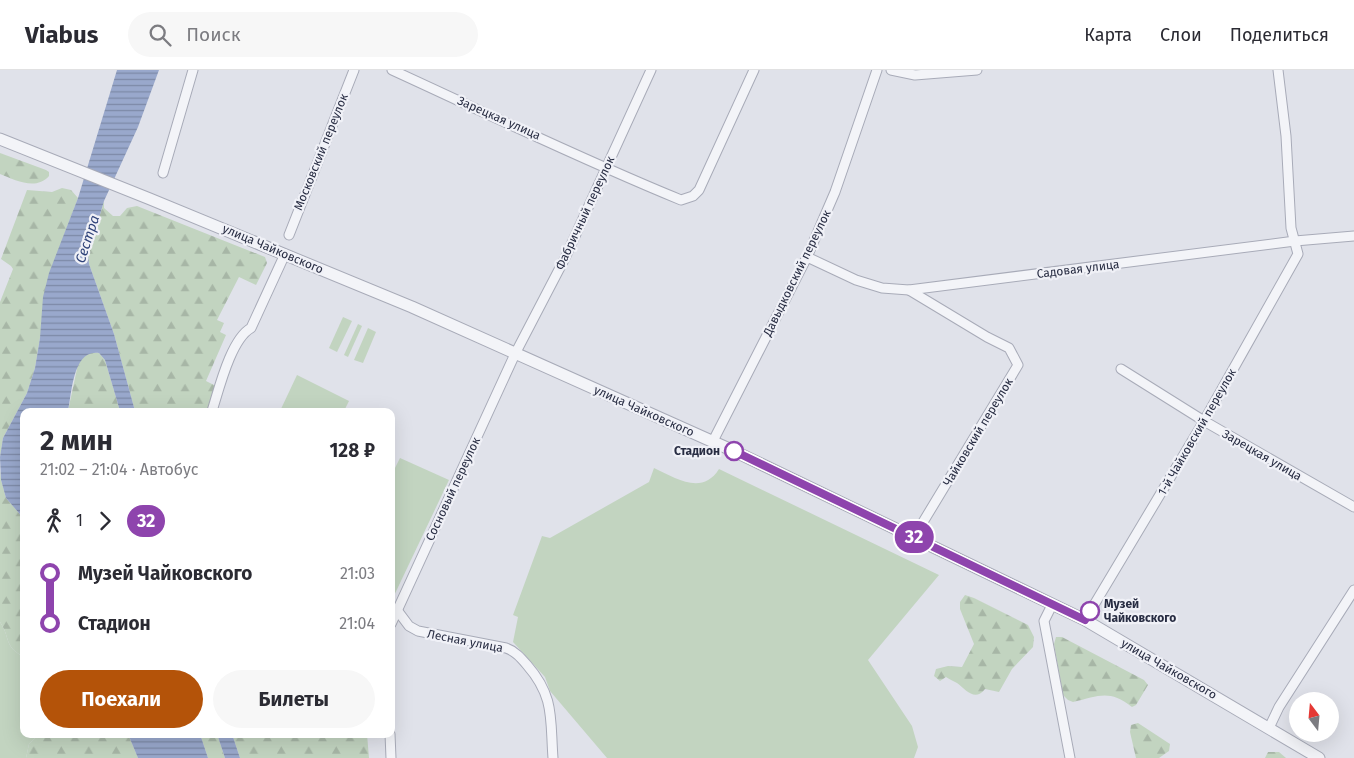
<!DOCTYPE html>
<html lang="ru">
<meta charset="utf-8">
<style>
:root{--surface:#fff;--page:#f7f7f7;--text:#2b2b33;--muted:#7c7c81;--line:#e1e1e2;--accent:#b45309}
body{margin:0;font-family:"Fira Sans",sans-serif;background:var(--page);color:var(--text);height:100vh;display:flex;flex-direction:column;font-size:19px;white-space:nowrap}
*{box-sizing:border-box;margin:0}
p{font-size:16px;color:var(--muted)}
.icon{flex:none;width:28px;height:28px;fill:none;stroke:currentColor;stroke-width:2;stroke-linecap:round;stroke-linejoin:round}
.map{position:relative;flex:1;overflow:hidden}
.side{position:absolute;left:20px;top:338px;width:375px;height:330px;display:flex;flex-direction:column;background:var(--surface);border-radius:10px;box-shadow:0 5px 20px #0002}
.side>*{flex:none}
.badge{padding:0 10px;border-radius:16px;font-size:18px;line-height:32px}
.needle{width:32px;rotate:344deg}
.controls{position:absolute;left:1289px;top:622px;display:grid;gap:10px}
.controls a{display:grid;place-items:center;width:50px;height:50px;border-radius:50%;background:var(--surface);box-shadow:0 5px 20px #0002;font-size:25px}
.map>.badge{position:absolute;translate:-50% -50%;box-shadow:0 0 0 2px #fff}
.legs{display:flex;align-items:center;gap:8px;height:55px;padding:0 20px;font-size:16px}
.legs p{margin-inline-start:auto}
.summary{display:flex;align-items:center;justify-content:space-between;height:85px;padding:0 20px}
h1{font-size:28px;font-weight:700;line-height:38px}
.cta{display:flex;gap:10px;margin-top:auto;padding:10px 20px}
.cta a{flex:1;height:58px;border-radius:30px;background:var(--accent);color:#fff;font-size:20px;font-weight:700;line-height:58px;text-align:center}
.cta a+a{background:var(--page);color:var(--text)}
ul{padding:0 20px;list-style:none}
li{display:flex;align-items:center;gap:18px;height:50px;font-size:19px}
li i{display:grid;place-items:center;width:8px;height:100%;margin:0 6px;background:currentColor}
li i::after{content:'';width:12px;height:12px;margin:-6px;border:4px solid;border-radius:50%;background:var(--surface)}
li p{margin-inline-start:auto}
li:first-child i{background:linear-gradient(#0000 50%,currentColor 0)}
li:last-child i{background:linear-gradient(currentColor 50%,#0000 0)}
header{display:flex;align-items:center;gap:30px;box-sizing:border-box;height:70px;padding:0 25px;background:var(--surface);border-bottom:1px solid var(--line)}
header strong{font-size:24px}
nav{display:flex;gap:28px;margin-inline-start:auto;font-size:18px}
.search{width:350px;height:45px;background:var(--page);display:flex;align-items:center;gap:12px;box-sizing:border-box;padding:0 18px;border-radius:28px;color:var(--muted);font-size:19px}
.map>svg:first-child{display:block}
</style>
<header>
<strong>Viabus</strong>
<div class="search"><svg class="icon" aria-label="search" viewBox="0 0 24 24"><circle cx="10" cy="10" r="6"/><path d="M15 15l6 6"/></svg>Поиск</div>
<nav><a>Карта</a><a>Слои</a><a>Поделиться</a></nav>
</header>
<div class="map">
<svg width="1354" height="688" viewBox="0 0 1354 688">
<defs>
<pattern id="forest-firs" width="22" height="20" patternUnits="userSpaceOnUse" patternTransform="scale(1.25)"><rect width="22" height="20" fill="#c2d4c0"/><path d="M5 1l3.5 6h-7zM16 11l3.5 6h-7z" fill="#a7b6a6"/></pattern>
<pattern id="water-rules" width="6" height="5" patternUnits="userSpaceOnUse" patternTransform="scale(1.25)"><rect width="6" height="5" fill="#99a8cc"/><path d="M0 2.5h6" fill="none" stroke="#7d89a7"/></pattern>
</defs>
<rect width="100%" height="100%" fill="#e0e2ea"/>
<g fill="#c2d4c0">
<polygon points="343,247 352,251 337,282 329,278"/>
<polygon points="358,254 362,256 348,287 344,285"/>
<polygon points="368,258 376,262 363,293 354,290"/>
<polygon points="297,305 349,331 344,341 280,341"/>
<polygon points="400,388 449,410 391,532 391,406"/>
<path d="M654,398C676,408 702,426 719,399L939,505L868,590L912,656L918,677L914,688H607L550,621L545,607L513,572L518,547L513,545L542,466L550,468L649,412Z"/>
<path d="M0,552C11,568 3,576 24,587V664H39L29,674L26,688H0Z"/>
</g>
<g fill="url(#forest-firs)">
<path d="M0,83L46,100L49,102V106C36,121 15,110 0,104Z"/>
<polygon points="62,118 71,120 78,128 64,165 40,268 35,298 27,323 3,368 0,387 0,232 13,199 11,196 1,189 27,120 52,122"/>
<polygon points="104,131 104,138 113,146 120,146 127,138 137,136 265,187 267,193 256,215 239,207 217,250 224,253 220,262 226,265 206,311 220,318 212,341 135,341 114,264 89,194 88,184"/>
<polygon points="92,282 99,283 105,290 120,341 68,341 78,294 83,287"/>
<path d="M0,400L1,410L6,428L24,449V587C3,576 11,568 0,552Z"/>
<path d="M965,525L974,528L1028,555L1034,567L1033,577L1012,599L999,622L985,619C975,632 966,620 957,613C953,611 949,609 946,607L940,611L934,606L936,599L948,596L962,597L974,574L960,539V532Z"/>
<path d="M1056,567H1062L1144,610L1148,615L1136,635L1132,637C1109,619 1099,626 1073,632L1068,630L1063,625L1054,574Z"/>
<polygon points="1138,653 1170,674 1169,681 1159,688 1136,688 1130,662 1131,655"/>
<polygon points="39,664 128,664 138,688 26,688 29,674"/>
<polygon points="200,664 217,664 225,688 208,688"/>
<polygon points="232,664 367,664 369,688 240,688"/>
<polygon points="1268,682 1279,682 1286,688 1265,688"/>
</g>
<g fill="url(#water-rules)">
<path d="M117,0H159L138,57L104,131L88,185L89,194L114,264L135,341H120L105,290L99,283C73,279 72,322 68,341H24V449L6,428L1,410L0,387L3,368L27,323L35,298L40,268L43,227L49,203L78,128Z"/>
<polygon points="128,664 200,664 208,688 138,688"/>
<polygon points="217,664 232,664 240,688 225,688"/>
</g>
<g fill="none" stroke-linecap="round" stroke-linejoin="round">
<g stroke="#a8abb8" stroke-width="11">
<g id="minor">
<path d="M392,0C488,44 583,90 681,130L693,126L699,120L754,0"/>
<polyline points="891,0 915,5 977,0"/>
<polyline points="163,103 193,0"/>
<polyline points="289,165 354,0"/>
<polyline points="807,187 856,210 882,218 909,220 1295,171 1354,166"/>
<polyline points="909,220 987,267 1009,278 1018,295 914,467"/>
<polyline points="1121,299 1204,351 1354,437"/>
<path d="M212,341C219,319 231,269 251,258L285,184"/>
<polyline points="713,371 807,187 835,122 877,0"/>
<polyline points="1052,535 1044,551 1070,688"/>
<path d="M397,540L409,556L418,561L506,578C515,581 521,588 527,595C555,627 550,649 553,688"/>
<polyline points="1085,550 1204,351 1298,184 1291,158 1286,66 1278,0"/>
<polyline points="391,554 515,284 565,188 651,0"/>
<polyline points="1269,658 1279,637 1354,520"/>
<polyline points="390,664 391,688"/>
</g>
</g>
<g stroke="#a8abb8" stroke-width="13">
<polyline id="tertiary" points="0,69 150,129 412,237 736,382 1085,550 1319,688"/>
</g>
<use href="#minor" stroke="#f3f4f8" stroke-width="9"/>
<use href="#tertiary" stroke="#f3f4f8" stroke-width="11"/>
</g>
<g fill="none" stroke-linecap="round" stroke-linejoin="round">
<g stroke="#fff" stroke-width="11">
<polyline id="line-1" points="734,381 1085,550 1090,541"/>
</g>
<use href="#line-1" stroke="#8e44ad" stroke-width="8"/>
</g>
<g fill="#fff" stroke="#8e44ad" stroke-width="2.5">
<circle cx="734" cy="381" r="9"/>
<circle cx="1090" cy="541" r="9"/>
</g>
<g text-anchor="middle" stroke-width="4.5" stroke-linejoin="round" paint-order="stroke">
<g font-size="12" fill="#272c42" stroke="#f0f1f7">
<text transform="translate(499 48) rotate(24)" y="4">Зарецкая улица</text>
<text transform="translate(321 82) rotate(-68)" y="4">Московский переулок</text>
<text transform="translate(585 143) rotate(-65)" y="4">Фабричный переулок</text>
<text transform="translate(273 179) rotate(23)" y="4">улица Чайковского</text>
<text transform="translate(1078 199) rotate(-7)" y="4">Садовая улица</text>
<text transform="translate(797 203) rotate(-64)" y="4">Давыдковский переулок</text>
<text transform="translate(644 341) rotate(24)" y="4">улица Чайковского</text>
<text transform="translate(978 362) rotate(-59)" y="4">Чайковский переулок</text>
<text transform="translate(1197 362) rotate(-60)" y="4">1-й Чайковский переулок</text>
<text transform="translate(1262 385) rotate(30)" y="4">Зарецкая улица</text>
<text transform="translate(453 419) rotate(-65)" y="4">Сосновый переулок</text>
<text transform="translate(465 571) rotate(11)" y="4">Лесная улица</text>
<text transform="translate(1169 599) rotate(30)" y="4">улица Чайковского</text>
</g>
<g font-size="12" font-weight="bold" fill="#272c42" stroke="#f0f1f7" text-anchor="end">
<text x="720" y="385">Стадион</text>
<text x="1104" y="538" text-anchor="start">Музей<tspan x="1104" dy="14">Чайковского</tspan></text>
</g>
<g font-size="14" font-style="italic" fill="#2f4379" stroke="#f0f1f7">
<text transform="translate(87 169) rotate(-72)" y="5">Сестра</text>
</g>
</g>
</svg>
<div class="controls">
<a><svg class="needle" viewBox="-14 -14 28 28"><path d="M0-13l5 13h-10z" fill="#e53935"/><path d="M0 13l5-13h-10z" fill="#7c7c81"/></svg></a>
</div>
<b class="badge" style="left:914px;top:467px;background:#8e44ad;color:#fff">32</b>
<section class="side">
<div class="summary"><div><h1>2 мин</h1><p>21:02 – 21:04 · Автобус</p></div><b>128 ₽</b></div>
<div class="legs"><svg class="icon" aria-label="walk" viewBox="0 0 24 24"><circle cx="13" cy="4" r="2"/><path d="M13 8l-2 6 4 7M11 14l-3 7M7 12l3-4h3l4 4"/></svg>1<svg class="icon" aria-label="forward" viewBox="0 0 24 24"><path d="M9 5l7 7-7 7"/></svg><b class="badge" style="background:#8e44ad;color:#fff">32</b></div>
<ul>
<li><i style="color:#8e44ad"></i><b>Музей Чайковского</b><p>21:03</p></li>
<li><i style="color:#8e44ad"></i><b>Стадион</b><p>21:04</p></li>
</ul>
<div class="cta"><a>Поехали</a><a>Билеты</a></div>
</section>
</div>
